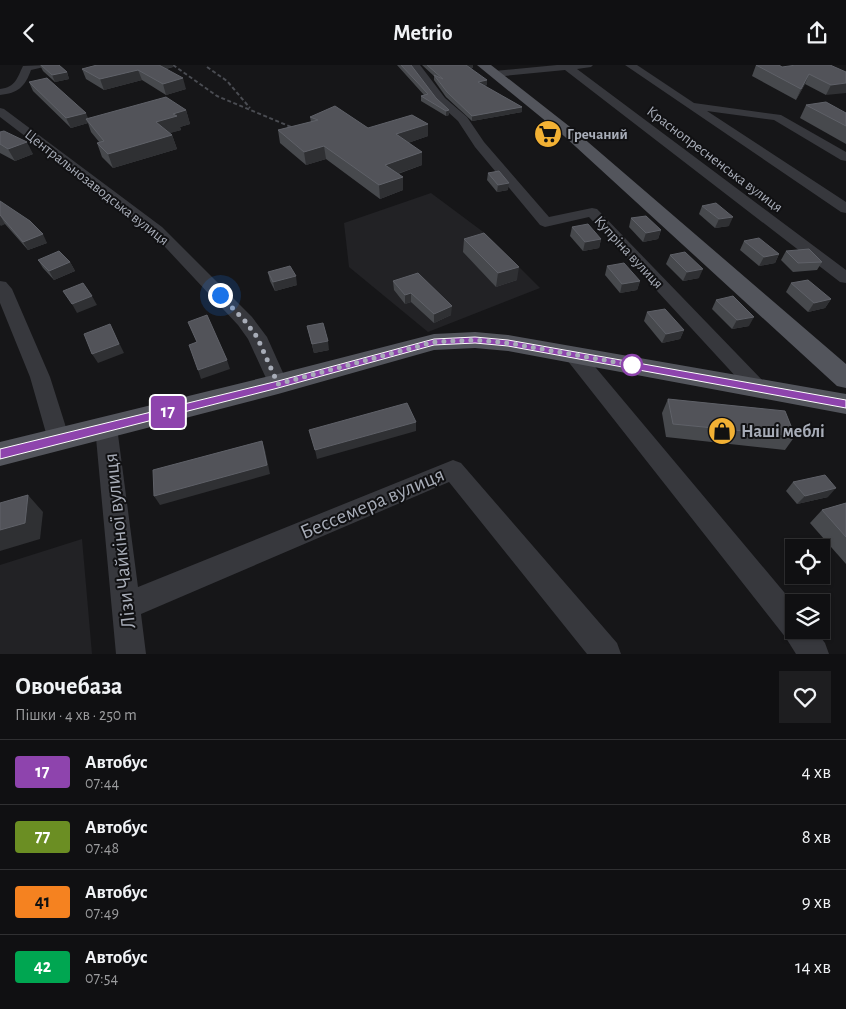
<!DOCTYPE html>
<html lang="uk">
<meta charset="utf-8">
<style>
:root{--surface:#101012;--page:#1e1e20;--text:#f1f3f6;--muted:#9c9d9f;--line:#303032}
body{margin:0;font-family:"Alegreya Sans",sans-serif;background:var(--page);color:var(--text);height:100vh;display:flex;flex-direction:column;font-size:19px;white-space:nowrap}
*{box-sizing:border-box;margin:0}
p{font-size:16px;color:var(--muted)}
.icon{flex:none;width:28px;height:28px;fill:none;stroke:currentColor;stroke-width:2;stroke-linecap:round;stroke-linejoin:round}
.map{position:relative;height:589px;overflow:hidden}
.sheet{display:flex;flex-direction:column;background:var(--surface);flex:1}
.sheet>*{flex:none}
.badge{padding:0 10px;border-radius:4px;font-size:18px;line-height:32px}
.tools{position:absolute;left:785px;top:474px;display:grid;gap:10px}
.tools a{display:grid;place-items:center;width:45px;height:45px;border-radius:0px;background:var(--surface);box-shadow:0 1px 4px #0004,0 0 0 1px var(--line);font-size:25px}
.you{position:absolute;width:25px;height:25px;margin:-12px;border:4px solid #fff;border-radius:50%;background:#1a73e8;box-shadow:0 0 0 8px #1a73e833}
.map>.badge{position:absolute;translate:-50% -50%;box-shadow:0 0 0 2px #fff}
.round{display:grid;place-items:center;flex:none;width:52px;height:52px;border-radius:0px;background:var(--page)}
.head{display:flex;align-items:center;justify-content:space-between;height:85px;padding:0 15px}
h1{font-size:24px;font-weight:600;line-height:38px}
ul{padding:0;list-style:none}
li{display:flex;align-items:center;gap:15px;height:65px;padding:0 15px;border-top:1px solid var(--line)}
li div{flex:1}
li b{display:block;font-size:19px}
li em{font-style:normal}
li .badge{min-width:55px;font-weight:700;text-align:center}
header{display:flex;justify-content:space-between;align-items:center;height:65px;padding:0 15px;background:var(--surface);font-size:22px;font-weight:600}
.map>svg:first-child{display:block}
</style>
<header><svg class="icon" aria-label="back" viewBox="0 0 24 24"><path d="M15 5l-7 7 7 7"/></svg>Metrio<svg class="icon" aria-label="share" viewBox="0 0 24 24"><path d="M12 15V3M7 8l5-5 5 5M5 13v7h14v-7"/></svg></header>
<div class="map">
<svg width="846" height="589" viewBox="0 0 846 589">
<rect width="100%" height="100%" fill="#161618"/>
<g fill="#222225">
<polygon points="431,128 486,169 540,223 428,267 349,202 344,158"/>
<polygon points="82,474 92,589 0,589 0,500"/>
</g>
<g fill="none" stroke-linecap="round" stroke-linejoin="round">
<g fill="#37383d" fill-rule="evenodd">
<path d="M46,0L44,2L31,5C25,22 18,28 0,30V24C16,22 17,13 23,1Z"/>
<polygon points="410,0 420,0 445,33 467,52 484,77 549,152 592,143 597,144 764,317 767,322 764,327 757,330 750,327 589,152 545,162 540,160 475,82 458,56 437,37"/>
<polygon points="557,0 593,0 591,2 577,4 846,205 846,218 840,217 565,5 494,12 489,9 494,6"/>
<polygon points="625,0 637,0 694,38 781,50 846,87 846,96 841,95 774,55 707,46 846,137 846,148 841,147"/>
<polygon points="0,43 4,44 162,162 252,252 267,272 288,319 285,324 278,327 271,324 248,274 238,260 152,168 0,52"/>
<polygon points="0,216 6,217 12,224 50,312 70,375 67,381 59,384 51,381 48,375 30,312 0,238"/>
<polygon points="574,283 581,285 794,539 794,565 815,565 825,578 829,589 796,589 786,573 567,295 564,290 567,285"/>
<polygon points="106,353 114,356 117,362 138,522 453,395 461,398 617,578 621,589 587,589 449,417 141,549 146,589 116,589 95,362 98,356"/>
</g>
<g fill="#53555c" fill-rule="evenodd">
<polygon points="477,0 491,0 574,65 846,299 846,323 837,321 564,71"/>
<polygon points="475,267 508,270 846,329 846,349 508,286 475,283 434,285 278,329 0,401 0,377 278,309 434,269"/>
</g>
<g stroke="#4a4c52" stroke-width="2" stroke-dasharray="4 2.5" stroke-linecap="butt">
<polyline points="173,0 217,31 303,67"/>
<polyline points="207,2 227,16 250,43"/>
</g>
</g>
<g fill="#47494d">
<polygon points="40,0 59,0 67,7 69,14 55,17 43,6"/>
<polygon points="97,0 172,0 173,2 166,4 186,24 166,30 142,15 104,25 86,14 82,4"/>
<polygon points="397,0 411,0 436,33 449,45 449,50 446,51 421,36 421,31 424,30"/>
<polygon points="422,0 473,0 473,3 471,3 487,20 484,21 522,42 522,47 472,56 446,32 434,15 434,11"/>
<polygon points="756,0 782,2 846,7 826,30 805,19 796,35 752,11"/>
<polygon points="29,17 88,53 186,45 190,59 180,62 181,65 169,68 172,70 177,84 113,103 102,92 97,78 100,78 91,67 88,58 71,63 33,26"/>
<polygon points="806,40 846,48 846,79 800,53"/>
<polygon points="310,52 368,63 428,71 408,78 422,87 422,100 398,109 403,125 380,134 326,94 306,100 280,78 278,65 311,57"/>
<polygon points="0,67 33,89 15,96 0,88"/>
<polygon points="488,108 508,125 497,127 487,115"/>
<polygon points="0,136 47,178 28,185 5,159 0,160"/>
<polygon points="702,141 729,161 715,163 699,149"/>
<polygon points="631,153 661,165 658,174 643,177 629,162"/>
<polygon points="572,162 601,174 599,183 583,186 570,171"/>
<polygon points="464,174 517,215 496,222 463,187"/>
<polygon points="744,176 779,189 775,198 759,201 740,185"/>
<polygon points="786,186 822,197 817,205 793,207 781,195"/>
<polygon points="670,190 699,213 683,216 666,199"/>
<polygon points="38,195 70,197 75,206 54,215 43,203"/>
<polygon points="607,201 640,216 637,225 620,228 605,210"/>
<polygon points="268,207 297,220 275,226 270,216"/>
<polygon points="393,216 451,250 434,258 411,237 405,239 394,225"/>
<polygon points="791,218 831,234 825,243 808,247 786,227"/>
<polygon points="716,235 749,261 732,264 712,244"/>
<polygon points="647,247 684,265 680,274 662,278 644,256"/>
<polygon points="307,261 329,285 314,288"/>
<polygon points="668,334 795,371 785,385 666,372 662,348"/>
<polygon points="793,417 828,432 797,439 786,426"/>
<polygon points="846,438 846,499 810,458 822,445"/>
</g>
<g fill="#2f3033">
<polygon points="153,0 172,0 173,2 155,6"/>
<polygon points="465,0 473,0 473,3 465,4"/>
<polygon points="138,5 142,15 104,25 100,14"/>
<polygon points="67,7 69,14 55,17 52,10"/>
<polygon points="809,9 805,19 796,35 801,24"/>
<polygon points="183,13 186,24 166,30 163,19"/>
<polygon points="487,15 487,20 478,22 478,17"/>
<polygon points="846,18 846,28 826,30 831,20"/>
<polygon points="522,42 522,47 472,56 472,51"/>
<polygon points="186,45 190,59 180,62 181,65 160,71 156,57 173,49"/>
<polygon points="449,45 449,50 446,51 446,46"/>
<polygon points="86,48 90,58 86,54 88,58 71,63 66,53"/>
<polygon points="428,59 428,71 396,82 396,69"/>
<polygon points="172,70 177,84 113,103 108,89"/>
<polygon points="27,77 33,89 15,96 8,84"/>
<polygon points="324,81 326,94 306,100 304,87"/>
<polygon points="422,87 422,100 385,113 385,100"/>
<polygon points="403,112 403,125 380,134 379,120"/>
<polygon points="509,118 508,125 497,127 498,120"/>
<polygon points="0,150 5,159 1,161 0,160"/>
<polygon points="733,152 729,161 715,163 719,154"/>
<polygon points="661,165 658,174 643,177 646,168"/>
<polygon points="43,169 47,178 28,185 23,177"/>
<polygon points="601,174 599,183 583,186 585,177"/>
<polygon points="779,189 775,198 759,201 764,192"/>
<polygon points="70,197 75,206 54,215 49,206"/>
<polygon points="519,202 517,215 496,222 498,208"/>
<polygon points="703,204 699,213 683,216 687,207"/>
<polygon points="296,211 297,220 275,226 273,217"/>
<polygon points="640,216 637,225 620,228 622,219"/>
<polygon points="411,228 411,237 405,239 405,230"/>
<polygon points="92,231 97,240 77,248 72,239"/>
<polygon points="831,234 825,243 808,247 814,238"/>
<polygon points="452,241 451,250 434,258 434,249"/>
<polygon points="754,252 749,261 732,264 737,255"/>
<polygon points="110,259 124,288 98,298 92,289"/>
<polygon points="684,265 680,274 662,278 666,269"/>
<polygon points="328,276 329,285 314,288 312,279"/>
<polygon points="227,295 230,304 201,314 198,305"/>
<polygon points="416,357 416,366 317,394 315,385"/>
<polygon points="262,376 265,385 270,409 160,440 154,431"/>
<polygon points="836,423 828,432 797,439 805,431"/>
<polygon points="28,430 43,447 40,474 0,486 0,465"/>
</g>
<g fill="#525359" stroke="#5f6168">
<polygon points="41,0 59,0 67,7 52,10"/>
<polygon points="97,0 159,0 183,13 163,19 138,5 100,14 82,4"/>
<polygon points="401,0 411,0 436,33 449,45 446,46 421,31 428,29"/>
<polygon points="427,0 466,0 487,15 478,17 522,42 472,51 447,27 434,10 443,14"/>
<polygon points="756,0 779,0 782,2 796,0 830,0 846,7 846,18 831,20 809,9 801,24"/>
<polygon points="47,13 86,48 66,53 29,17"/>
<polygon points="166,32 186,45 173,49 177,51 156,57 172,70 108,89 97,78 104,76 86,54"/>
<polygon points="826,37 846,48 846,61 806,40"/>
<polygon points="335,41 368,63 412,50 428,59 396,69 422,87 385,100 403,112 379,120 324,81 304,87 278,65 318,55 310,52"/>
<polygon points="4,66 27,77 8,84 0,79 0,67"/>
<polygon points="499,106 509,118 498,120 488,108"/>
<polygon points="0,136 30,156 43,169 23,177 0,150"/>
<polygon points="716,138 733,152 719,154 702,141"/>
<polygon points="646,151 661,165 646,168 631,153"/>
<polygon points="588,159 601,174 585,177 572,162"/>
<polygon points="484,168 519,202 498,208 464,174"/>
<polygon points="759,173 779,189 764,192 744,176"/>
<polygon points="809,184 822,197 798,198 786,186"/>
<polygon points="59,186 70,197 49,206 38,195"/>
<polygon points="685,187 703,204 687,207 670,190"/>
<polygon points="624,198 640,216 622,219 607,201"/>
<polygon points="290,201 296,211 273,217 268,207"/>
<polygon points="418,208 452,241 434,249 411,228 405,230 393,216"/>
<polygon points="808,215 831,234 814,238 791,218"/>
<polygon points="83,218 92,231 72,239 63,226"/>
<polygon points="733,231 754,252 737,255 716,235"/>
<polygon points="665,244 684,265 666,269 647,247"/>
<polygon points="207,250 227,295 198,305 189,280 197,277 188,257"/>
<polygon points="323,258 328,276 312,279 307,261"/>
<polygon points="110,259 119,279 92,289 84,269"/>
<polygon points="668,334 785,346 795,371 673,359"/>
<polygon points="407,338 416,357 315,385 309,365"/>
<polygon points="262,376 267,400 154,431 153,405"/>
<polygon points="825,410 836,423 805,431 793,417"/>
<polygon points="28,430 25,458 0,465 0,438"/>
<polygon points="846,438 846,472 822,445"/>
</g>
<polygon fill="#8e44ad" stroke="#fff" points="475,272 508,275 846,335 846,343 508,281 475,278 434,280 278,323 0,394 0,384 278,316 434,274"/>
<g fill="none" stroke-linecap="round" stroke-linejoin="round">
<polyline stroke="#a8adb8" stroke-width="5" stroke-dasharray="0 9" points="220,230 245,256 257,272 278,319 434,277 475,275 508,278 632,300"/>
</g>
<defs>
<g id="supermarket-disc" transform="scale(1.4375)"><circle r="9.5" fill="#f2b134" stroke="#111113"/><path d="M-6-5.5h2.5l.6 2H6L4.5 2H-2.5L-4.4-4H-6ZM-1.5 3.2a1.3 1.3 0 1 0 .1 0ZM3 3.2a1.3 1.3 0 1 0 .1 0Z" fill="#111"/></g>
<g id="shop-disc" transform="scale(1.4375)"><circle r="9.5" fill="#f2b134" stroke="#111113"/><path d="M-5-2.5h2.3a2.7 3.5 0 0 1 5.4 0H5L5.5 6h-11ZM-1.5-2.5h3a1.5 2.3 0 0 0-3 0Z" fill="#111"/></g>
</defs>
<g fill-rule="evenodd">
<use href="#supermarket-disc" x="548" y="69"/>
<use href="#shop-disc" x="722" y="366"/>
</g>
<circle fill="#fff" stroke="#8e44ad" stroke-width="2.5" cx="632" cy="300" r="10"/>
<g text-anchor="middle" stroke-width="4" stroke-linejoin="round" paint-order="stroke">
<g font-size="15" font-weight="bold" fill="#a8adb8" stroke="#111113" text-anchor="start">
<text x="567" y="74">Гречаний</text>
</g>
<g font-size="15" fill="#a8adb8" stroke="#111113">
<text transform="translate(715 94) rotate(37)" y="5">Краснопресненська вулиця</text>
<text transform="translate(97 122) rotate(38)" y="5">Центральнозаводська вулиця</text>
<text transform="translate(629 187) rotate(47)" y="5">Купріна вулиця</text>
</g>
<g font-size="18" font-weight="bold" fill="#a8adb8" stroke="#111113" text-anchor="start">
<text x="741" y="372">Наші меблі</text>
</g>
<g font-size="21" fill="#a8adb8" stroke="#111113">
<text transform="translate(372 438) rotate(-23)" y="7">Бессемера вулиця</text>
<text transform="translate(119 476) rotate(-96)" y="7">Лізи Чайкіної вулиця</text>
</g>
</g>
</svg>
<div class="tools">
<a><svg class="icon" aria-label="locate" viewBox="0 0 24 24"><circle cx="12" cy="12" r="6"/><path d="M12 2v4M12 18v4M2 12h4M18 12h4"/></svg></a>
<a><svg class="icon" aria-label="layers" viewBox="0 0 24 24"><path d="M12 4l9 5-9 5-9-5zM3 14l9 5 9-5"/></svg></a>
</div>
<div class="you" style="left:220px;top:230px"></div>
<b class="badge" style="left:168px;top:347px;background:#8e44ad;color:#fff">17</b>
</div>
<section class="sheet">
<div class="head"><div><h1>Овочебаза</h1><p>Пішки · 4 хв · 250 m</p></div><a class="round"><svg class="icon" aria-label="heart" viewBox="0 0 24 24"><path d="M12 20l-8-8c-3-5 5-10 8-4 3-6 11-1 8 4z"/></svg></a></div>
<ul>
<li><span class="badge" style="background:#8e44ad;color:#fff">17</span><div><b>Автобус</b><p>07:44</p></div><em>4 хв</em></li>
<li><span class="badge" style="background:#6b8e23;color:#fff">77</span><div><b>Автобус</b><p>07:48</p></div><em>8 хв</em></li>
<li><span class="badge" style="background:#f58220;color:#111">41</span><div><b>Автобус</b><p>07:49</p></div><em>9 хв</em></li>
<li><span class="badge" style="background:#00a651;color:#fff">42</span><div><b>Автобус</b><p>07:54</p></div><em>14 хв</em></li>
</ul>
</section>
